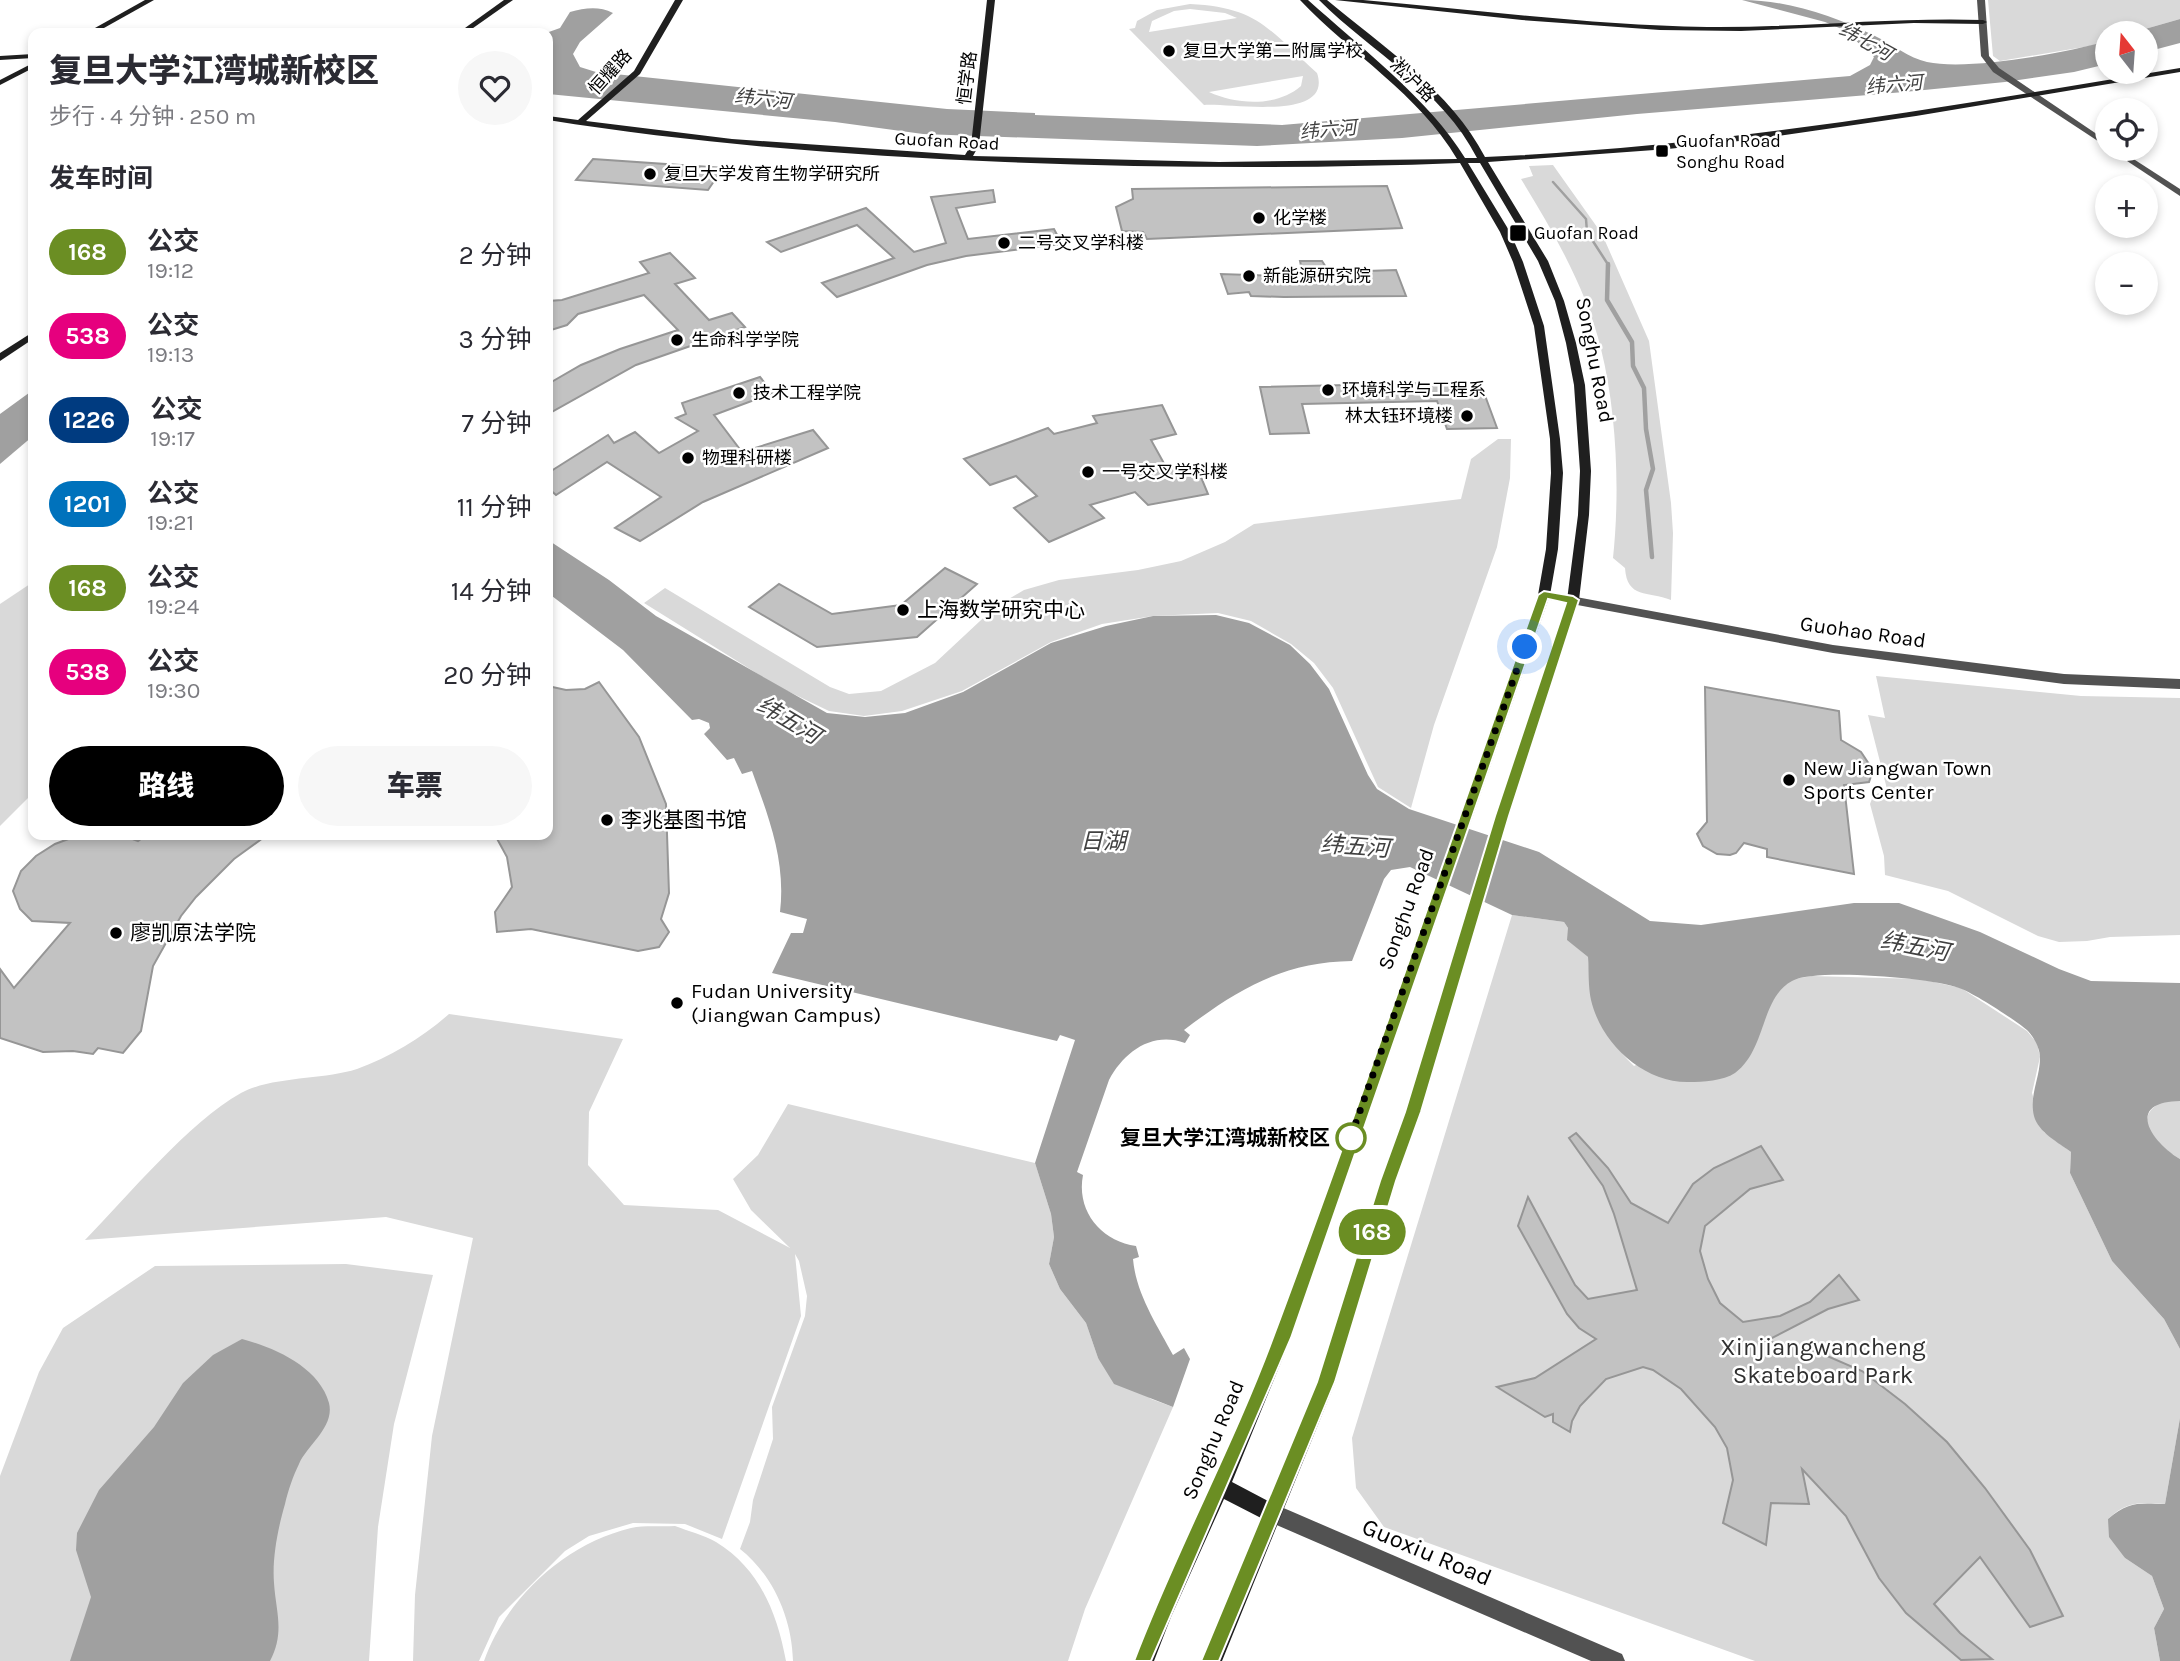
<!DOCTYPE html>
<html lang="zh">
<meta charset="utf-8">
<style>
:root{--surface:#fff;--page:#f7f7f7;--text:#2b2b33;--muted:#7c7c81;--accent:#000}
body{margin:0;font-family:Karla,"Noto Sans SC",sans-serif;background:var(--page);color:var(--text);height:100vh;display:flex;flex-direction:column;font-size:26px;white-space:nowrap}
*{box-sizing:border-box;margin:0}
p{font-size:23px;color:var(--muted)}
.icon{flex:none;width:38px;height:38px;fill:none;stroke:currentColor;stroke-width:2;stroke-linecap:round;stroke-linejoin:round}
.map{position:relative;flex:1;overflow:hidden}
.side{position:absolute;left:28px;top:28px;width:525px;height:812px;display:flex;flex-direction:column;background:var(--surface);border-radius:14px;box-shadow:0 4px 10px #0003}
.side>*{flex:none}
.badge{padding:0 14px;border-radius:23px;font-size:24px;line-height:46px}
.needle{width:46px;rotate:343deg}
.tools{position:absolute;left:2095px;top:21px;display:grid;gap:14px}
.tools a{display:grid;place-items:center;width:63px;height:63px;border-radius:50%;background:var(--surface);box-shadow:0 4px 10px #0003;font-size:35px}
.you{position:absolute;width:35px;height:35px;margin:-18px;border:5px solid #fff;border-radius:50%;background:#1a73e8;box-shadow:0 0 0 10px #1a73e833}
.map>.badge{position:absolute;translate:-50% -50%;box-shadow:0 0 0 4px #fff}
h2{padding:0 21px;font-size:26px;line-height:63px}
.round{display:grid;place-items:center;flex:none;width:74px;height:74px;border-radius:37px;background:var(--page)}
.headline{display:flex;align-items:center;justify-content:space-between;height:119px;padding:0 21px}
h1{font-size:33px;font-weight:800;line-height:52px}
.cta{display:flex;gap:14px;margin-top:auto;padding:14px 21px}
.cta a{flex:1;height:80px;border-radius:42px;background:var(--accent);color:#fff;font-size:28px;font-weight:800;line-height:80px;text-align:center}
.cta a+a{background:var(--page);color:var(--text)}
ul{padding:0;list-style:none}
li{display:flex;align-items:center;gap:21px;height:84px;padding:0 21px}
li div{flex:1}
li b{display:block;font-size:26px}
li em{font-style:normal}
li .badge{min-width:77px;font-weight:700;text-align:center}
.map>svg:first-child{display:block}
</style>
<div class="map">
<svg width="2180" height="1661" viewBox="0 0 2180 1661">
<rect width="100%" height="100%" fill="#fff"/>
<g fill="#d9d9d9" fill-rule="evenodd">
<polygon points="1988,0 2180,0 2180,19 2131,33 2107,33 2107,41 2090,46 2000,61 1993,56"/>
<path d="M1190,4C1258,7 1269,30 1317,73C1334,123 1224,102 1204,105L1129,29L1135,28L1137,21L1157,10ZM1190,9L1225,13L1237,18L1149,32L1152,21L1174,11ZM1303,76L1301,86C1277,107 1237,105 1209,92Z"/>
<path d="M1553,165L1602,234L1649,341L1671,503L1673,533L1671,600C1648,591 1627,599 1625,568L1613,558C1620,493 1617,413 1601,349C1587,290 1553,231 1521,179L1533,176L1529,166Z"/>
<polygon points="1498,439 1511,439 1510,478 1497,547 1434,725 1411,808 1378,787 1333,688 1314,663 1291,644 1251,621 1218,613 1153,616 1102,624 1051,642 962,691 902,711 864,716 829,711 779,687 644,603 665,588 830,687 849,694 881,691 935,663 995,607 1024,590 1059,580 1138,570 1181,561 1225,542 1254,524 1461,499 1471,459"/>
<polygon points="33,582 33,793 0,826 0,604"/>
<polygon points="1876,676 2081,696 2180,698 2180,935 2110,937 2087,941 2059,942 2038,936 1948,891 1885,875 1884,856 1870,804 1873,796 1887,789 1868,715 1885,718"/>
<path d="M1512,915L1564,922L1568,928V940L1588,957C1592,1008 1597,1029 1634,1066L1773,1000L1779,989L1794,979L1812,976L1920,979L1961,988L2027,1031L2037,1043L2040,1057L2032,1093L2044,1132L2071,1152L2070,1173L2112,1261L2164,1319L2180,1349V1418L2165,1504C2140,1502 2127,1501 2108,1519L2125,1558L2152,1576L2164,1609L2154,1628L2160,1661H1755L1384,1527L1356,1488L1352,1438Z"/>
<path d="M449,1014L623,1039L589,1112L588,1165L624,1205L718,1210L790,1248L751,1210L733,1179L758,1155L788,1104L1035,1163L1051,1214L1054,1237L1049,1264L1060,1289L1086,1323L1098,1358L1151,1399L1173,1407L1085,1609L1068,1661H793C792,1618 773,1575 740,1549L750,1522L753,1500L773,1439L772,1407L805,1316L807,1296L799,1261L795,1254L801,1316L722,1539L685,1524L633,1523L589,1536L565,1551L499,1617L479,1661H413L415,1595L432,1436L473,1238L386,1217L85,1240C129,1195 188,1123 241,1093C273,1076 323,1080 357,1069C390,1057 423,1037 449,1014Z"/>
<path d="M2163,1101H2180V1159C2158,1146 2128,1119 2163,1101Z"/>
<polygon points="346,1264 433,1275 394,1424 378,1527 369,1661 0,1661 0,1476 39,1372 63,1328 155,1266"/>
<path d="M675,1526C688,1531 704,1535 716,1542C760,1569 777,1613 786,1661H484C507,1597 565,1544 631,1528C645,1525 661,1527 675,1526Z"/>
</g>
<g fill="#a0a0a0">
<path d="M1742,0C1788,0 1834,16 1875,36C1892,44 1909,58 1927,62C1968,71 2066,53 2107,41V64L2074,72L2005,82L1904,92L1637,114L1402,138L1257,146L923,134L835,122L548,94L546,33L560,28L570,12C585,8 599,6 613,13L580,42L573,54L580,67L596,72L947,109L1035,113V115L1282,125L1850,76L1870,65L1874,57L1844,30L1825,22Z"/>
<polygon points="2180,19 2180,43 2146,52 2146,33 2131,33"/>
<polygon points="33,390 33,436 0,464 0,414"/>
<path d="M548,540L609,580L656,616L827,713L865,717L905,713L963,692L1051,643L1106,626L1153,616L1216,615L1249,623L1290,645L1310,664L1329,689L1368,775L1377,789L1409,809L1539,852L1650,921L1701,925L1854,903H1899L1980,932L2059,969L2091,981L2180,983V1101C2125,1102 2150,1141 2180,1159V1349L2164,1319L2112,1261L2070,1173L2071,1152C2059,1143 2038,1132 2034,1116C2029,1095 2040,1078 2040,1058C2040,1048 2034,1037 2027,1030C2015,1020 1974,993 1959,988C1933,978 1814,968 1792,981C1760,998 1767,1049 1735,1073C1723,1081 1703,1082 1689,1082C1643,1083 1601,1043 1591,1000C1588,986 1589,971 1588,957L1567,940L1568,928L1564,922L1512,915L1410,867L1391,870L1384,879L1352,961C1283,962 1238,989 1184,1030L1190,1035L1185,1043C1152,1031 1124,1052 1109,1080L1077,1172L1083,1175C1076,1211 1101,1241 1136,1246L1139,1257L1133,1259C1136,1294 1157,1325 1173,1355L1184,1348L1190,1359L1173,1407L1114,1384L1098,1358L1086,1323L1060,1289L1049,1264L1054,1237L1051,1214L1035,1163L1075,1040L1060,1035L1057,1041L772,973L791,933H803L807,919L780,912C786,861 769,818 752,771L742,774L734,758L727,760L704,734L710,728L709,723L699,719L692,720L623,650L548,593Z"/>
<path d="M242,1339C275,1348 319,1367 329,1403C335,1427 307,1445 299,1464C293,1476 288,1491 285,1504C278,1528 272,1558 274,1583C276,1613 285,1632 270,1661H70L91,1597L76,1550L77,1533L99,1490L154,1427L183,1383L213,1355Z"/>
<path d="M2180,1418V1661H2160L2154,1628L2164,1609L2152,1576L2125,1558L2109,1537L2108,1519C2128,1501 2140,1503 2165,1504Z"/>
</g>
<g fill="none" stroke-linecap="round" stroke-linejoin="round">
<polyline stroke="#a0a0a0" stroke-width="2.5" points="1553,182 1586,219 1587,232 1609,266"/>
<polyline stroke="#a0a0a0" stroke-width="4.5" points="1608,264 1607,300 1632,342 1633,366 1644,388 1646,429 1653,469 1646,490 1652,557"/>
</g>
<g fill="#c2c2c2" stroke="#969696" stroke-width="2">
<polygon points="593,159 723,168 708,190 576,180"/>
<polygon points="1387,186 1402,228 1147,239 1143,232 1122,231 1116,207 1133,199 1132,189"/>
<polygon points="993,190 995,202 956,208 968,239 1054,229 1062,244 966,256 927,265 837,297 822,283 894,258 857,225 781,252 767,242 866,208 914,252 946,243 931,197"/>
<polygon points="670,253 695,278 675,284 709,320 732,313 745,327 636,365 548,414 548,384 581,365 620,349 678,330 644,295 578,314 567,325 548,331 548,301 562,300 649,273 640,262"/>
<polygon points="1300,261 1322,261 1331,275 1368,275 1367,271 1396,270 1406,296 1284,297 1251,296 1249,292 1228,294 1221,274 1280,276 1280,270 1302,270"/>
<polygon points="760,377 773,393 714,415 742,452 813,430 828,448 703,502 640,541 615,528 661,497 607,462 556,495 548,488 548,473 608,435 614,443 635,432 659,453 698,431 676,418 686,414 682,403"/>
<polygon points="1480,382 1497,428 1447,429 1437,401 1302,404 1309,433 1270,434 1260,387"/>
<polygon points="1162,405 1176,434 1151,440 1166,467 1196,465 1208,494 1148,505 1135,492 1090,505 1104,518 1049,542 1014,508 1037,496 1016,476 990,485 964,459 1048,428 1054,434 1097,423 1093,416"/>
<polygon points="945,568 977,584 917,637 817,647 749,607 779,584 832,614 901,605"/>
<polygon points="599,682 639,737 666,804 669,893 661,919 669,932 659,947 638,951 531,929 497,932 495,912 512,887 507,857 495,835 548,835 548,686 566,690 585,689"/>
<polygon points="1705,687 1839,711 1841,740 1861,752 1873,770 1869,782 1844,785 1854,874 1767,857 1767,849 1744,843 1736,853 1730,855 1717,854 1703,846 1697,834 1707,822"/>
<polygon points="79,835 122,835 138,841 146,835 267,835 234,859 196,897 181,916 153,966 141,1031 123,1053 98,1048 93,1054 73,1051 43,1052 0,1038 0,969 14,988 70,923 32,921 20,909 13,891 21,871 36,856 55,844"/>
<polygon points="1576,1133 1608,1168 1631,1203 1668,1223 1693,1184 1714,1168 1761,1146 1783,1180 1750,1189 1705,1226 1700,1251 1708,1279 1720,1303 1743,1322 1780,1316 1810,1302 1839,1275 1859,1300 1828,1309 1766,1341 1818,1352 1862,1371 1905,1404 1947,1442 1985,1488 2030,1550 2063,1616 2030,1627 1980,1557 1934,1604 1960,1633 1992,1659 1961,1660 1906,1613 1879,1578 1846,1516 1802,1469 1809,1504 1771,1503 1766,1545 1723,1523 1733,1480 1727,1448 1715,1427 1681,1389 1653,1370 1643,1367 1606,1379 1580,1406 1572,1421 1570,1432 1553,1422 1553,1414 1545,1417 1497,1387 1535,1378 1596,1339 1579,1328 1567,1314 1518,1226 1528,1197 1575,1285 1588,1299 1637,1290 1614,1214 1603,1186 1569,1138"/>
</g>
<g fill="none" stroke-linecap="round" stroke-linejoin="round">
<g fill="#525252" fill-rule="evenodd">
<polygon points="1977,0 1985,0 1989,56 1999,68 2107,141 2107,147 1993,72 1981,56"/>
<polygon points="2109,149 2118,149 2180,189 2180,196"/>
<polygon points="1544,591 1833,645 2064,674 2180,679 2180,689 2064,684 1833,653 1540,598 1538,595 1540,592"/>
<polygon points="1272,1503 1622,1654 1625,1661 1591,1661 1265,1520 1262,1513 1265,1506"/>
</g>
<g fill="#1f1f1f" fill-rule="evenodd">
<polygon points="145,0 154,0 95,33 86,33"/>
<polygon points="504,0 513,0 466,33 458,33"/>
<path d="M675,0H683L640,74L586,121L732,139L965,155L971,145L987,0H995L979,145L973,156L1219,162L1457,159C1419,94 1351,54 1300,0H1308C1359,46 1430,100 1465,158H1477C1442,89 1372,53 1319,0H1327C1383,47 1451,91 1485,157C1720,147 1949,106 2180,68V72L1916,116L1757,139L1668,149L1488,162L1548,261L1564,301L1576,343L1585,385L1591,471L1589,515L1579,600L1509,816L1421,1112L1396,1181L1335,1383L1222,1661H1202L1261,1518L1224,1499L1171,1617L1154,1661H1134C1176,1550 1233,1446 1274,1335C1365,1089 1450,841 1538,595L1546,549L1551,473L1550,439L1534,326L1513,262L1500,232L1460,163C1308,169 1157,168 1005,162C852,156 699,144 548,120V116L578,120L634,71ZM1468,163H1480L1538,261L1555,301L1566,343L1574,385L1580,471L1578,515L1567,600L1495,816L1405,1112L1380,1181L1317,1383L1268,1501L1232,1482L1291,1338L1550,595L1558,549L1563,473L1560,439L1544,326L1523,262L1510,232Z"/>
<path d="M1335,0H1363C1478,10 1592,25 1707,27C1799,28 1891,17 1983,20L1987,22L1983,24L1914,23L1741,31L1660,30L1522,20Z"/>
<polygon points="33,54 33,58 0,60 0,56"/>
<polygon points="33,63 33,68 0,85 0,80"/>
<polygon points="33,332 33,339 0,361 0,353"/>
</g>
</g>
<path fill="#6b8e23" stroke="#fff" stroke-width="2" d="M1544,591L1573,596L1579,600L1509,816L1421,1112L1396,1181L1335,1382L1219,1661H1201L1317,1382L1380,1181L1405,1112L1495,816L1566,603L1548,599L1291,1338L1151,1661H1134C1176,1550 1233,1446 1274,1335C1366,1089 1450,841 1538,595Z"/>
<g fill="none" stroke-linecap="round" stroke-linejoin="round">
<polyline stroke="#000" stroke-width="7" stroke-dasharray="0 12.6" points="1351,1138 1349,1142 1525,647"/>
</g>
<g fill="#000" stroke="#fff" stroke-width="2.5">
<circle cx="1169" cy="51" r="7"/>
<rect x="1655" y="144" width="14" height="14" rx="3.5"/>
<circle cx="650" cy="174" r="7"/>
<circle cx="1259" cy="218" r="7"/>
<rect x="1509" y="224" width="18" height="18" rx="3.5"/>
<circle cx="1004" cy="243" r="7"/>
<circle cx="1249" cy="276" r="7"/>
<circle cx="677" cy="340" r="7"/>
<circle cx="1328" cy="390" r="7"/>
<circle cx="739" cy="393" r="7"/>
<circle cx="1467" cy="416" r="7"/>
<circle cx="688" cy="458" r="7"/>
<circle cx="1088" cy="472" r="7"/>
<circle cx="903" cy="610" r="7"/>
<circle cx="1789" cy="780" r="7"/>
<circle cx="607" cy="820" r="7"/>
<circle cx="116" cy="933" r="7"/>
<circle cx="677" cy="1003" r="7"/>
</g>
<circle fill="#fff" stroke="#6b8e23" stroke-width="3.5" cx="1351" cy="1138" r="14"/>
<g text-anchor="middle" stroke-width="5" stroke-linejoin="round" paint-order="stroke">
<g font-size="18" fill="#000" stroke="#fff" text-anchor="start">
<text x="1183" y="57">复旦大学第二附属学校</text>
<text x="1676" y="147">Guofan Road<tspan x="1676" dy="21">Songhu Road</tspan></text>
<text x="664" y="180">复旦大学发育生物学研究所</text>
<text x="1273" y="224">化学楼</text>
<text x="1534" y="239">Guofan Road</text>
<text x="1018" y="249">二号交叉学科楼</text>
<text x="1263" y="282">新能源研究院</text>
<text x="691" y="346">生命科学学院</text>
<text x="1342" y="396">环境科学与工程系</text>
<text x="753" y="399">技术工程学院</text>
<text x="1453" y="422" text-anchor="end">林太钰环境楼</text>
<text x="702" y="464">物理科研楼</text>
<text x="1102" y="478">一号交叉学科楼</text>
</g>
<g font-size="18" fill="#000" stroke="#fff">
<text transform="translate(610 72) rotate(-48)" y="6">恒耀路</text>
<text transform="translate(967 78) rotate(-83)" y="6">恒学路</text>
<text transform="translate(1413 80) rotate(44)" y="6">淞沪路</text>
<text transform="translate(947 141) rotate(3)" y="6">Guofan Road</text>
</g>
<g font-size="19" font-style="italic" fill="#414141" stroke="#fff">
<text transform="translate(1866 41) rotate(29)" y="7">纬七河</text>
<text transform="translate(1894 84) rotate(-5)" y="7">纬六河</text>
<text transform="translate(763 98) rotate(6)" y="7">纬六河</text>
<text transform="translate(1328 129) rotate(-5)" y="7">纬六河</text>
</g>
<g font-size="21" fill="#000" stroke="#fff">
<text transform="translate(1595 360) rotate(79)" y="7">Songhu Road</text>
<text transform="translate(1863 632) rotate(8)" y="7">Guohao Road</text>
<text transform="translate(1406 909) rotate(-70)" y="7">Songhu Road</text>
<text transform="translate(1213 1440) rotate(-67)" y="7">Songhu Road</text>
</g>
<g font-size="21" fill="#000" stroke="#fff" text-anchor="start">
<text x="917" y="617">上海数学研究中心</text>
<text x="1803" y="775">New Jiangwan Town<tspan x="1803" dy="24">Sports Center</tspan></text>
<text x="621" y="827">李兆基图书馆</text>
<text x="130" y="940">廖凯原法学院</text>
<text x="691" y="998">Fudan University<tspan x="691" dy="24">(Jiangwan Campus)</tspan></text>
</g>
<g font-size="21" font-weight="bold" fill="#000" stroke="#fff" text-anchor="end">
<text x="1330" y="1145">复旦大学江湾城新校区</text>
</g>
<g font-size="23" font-style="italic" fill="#414141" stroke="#fff">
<text transform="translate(789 720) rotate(31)" y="8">纬五河</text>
<text x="1103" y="849">日湖</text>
<text transform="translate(1355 846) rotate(4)" y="8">纬五河</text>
<text transform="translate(1915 946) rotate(11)" y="8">纬五河</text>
</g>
<g font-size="24" fill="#303030" stroke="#fff">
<text x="1823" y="1355">Xinjiangwancheng<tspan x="1823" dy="28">Skateboard Park</tspan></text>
</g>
<g font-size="24" fill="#000" stroke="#fff">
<text transform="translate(1427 1552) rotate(23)" y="8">Guoxiu Road</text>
</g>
</g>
</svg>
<div class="tools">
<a><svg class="needle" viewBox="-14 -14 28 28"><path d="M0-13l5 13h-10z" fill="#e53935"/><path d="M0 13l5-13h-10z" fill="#7c7c81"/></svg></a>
<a><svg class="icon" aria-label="locate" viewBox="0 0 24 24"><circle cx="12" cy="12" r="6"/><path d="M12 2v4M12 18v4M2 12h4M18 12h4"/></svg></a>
<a>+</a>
<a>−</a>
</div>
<div class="you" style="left:1525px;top:647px"></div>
<b class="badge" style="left:1372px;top:1232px;background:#6b8e23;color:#fff">168</b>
<section class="side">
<div class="headline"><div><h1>复旦大学江湾城新校区</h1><p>步行 · 4 分钟 · 250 m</p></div><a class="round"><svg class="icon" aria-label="heart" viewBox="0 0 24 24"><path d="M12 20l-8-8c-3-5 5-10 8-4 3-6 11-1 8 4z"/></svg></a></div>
<h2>发车时间</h2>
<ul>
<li><span class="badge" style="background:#6b8e23;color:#fff">168</span><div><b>公交</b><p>19:12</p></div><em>2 分钟</em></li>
<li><span class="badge" style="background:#e6007e;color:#fff">538</span><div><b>公交</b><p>19:13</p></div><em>3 分钟</em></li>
<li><span class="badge" style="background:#003b80;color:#fff">1226</span><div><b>公交</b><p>19:17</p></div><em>7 分钟</em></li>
<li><span class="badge" style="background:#0072bc;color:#fff">1201</span><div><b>公交</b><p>19:21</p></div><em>11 分钟</em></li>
<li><span class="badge" style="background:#6b8e23;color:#fff">168</span><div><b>公交</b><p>19:24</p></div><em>14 分钟</em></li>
<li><span class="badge" style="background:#e6007e;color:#fff">538</span><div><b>公交</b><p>19:30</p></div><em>20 分钟</em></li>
</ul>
<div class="cta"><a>路线</a><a>车票</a></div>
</section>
</div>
